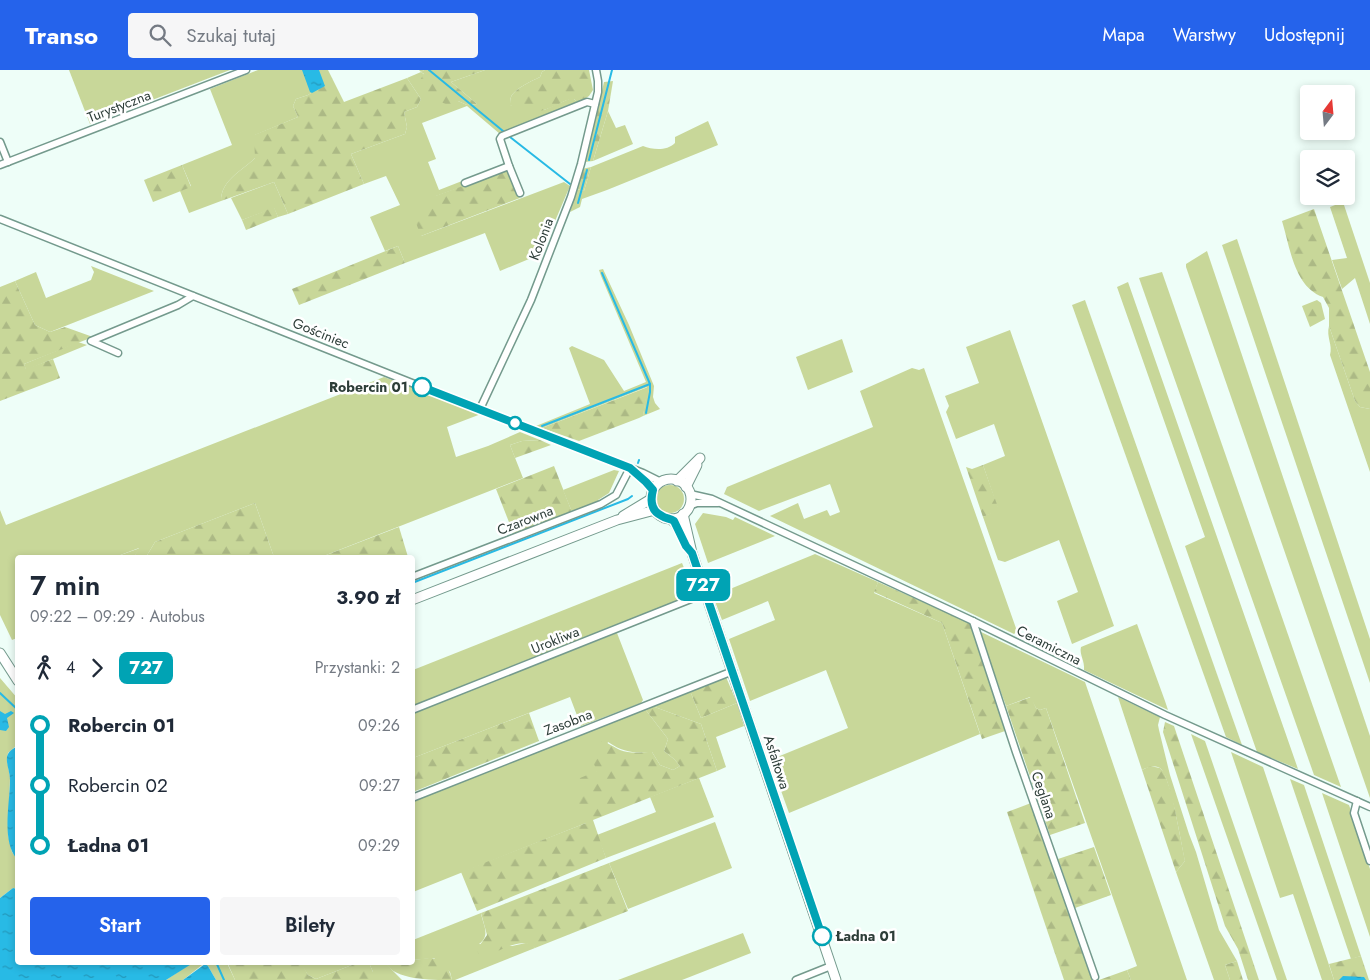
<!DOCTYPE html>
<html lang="pl">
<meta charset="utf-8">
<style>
:root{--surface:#fff;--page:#f6f6f7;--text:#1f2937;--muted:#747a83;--accent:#2563eb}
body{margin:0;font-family:Jost,sans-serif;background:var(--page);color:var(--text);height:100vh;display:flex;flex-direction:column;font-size:19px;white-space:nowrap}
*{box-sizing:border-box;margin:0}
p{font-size:16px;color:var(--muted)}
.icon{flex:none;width:28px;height:28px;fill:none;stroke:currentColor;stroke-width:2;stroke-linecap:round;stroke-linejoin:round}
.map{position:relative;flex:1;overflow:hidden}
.details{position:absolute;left:15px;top:485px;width:400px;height:410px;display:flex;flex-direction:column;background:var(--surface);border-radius:5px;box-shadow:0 2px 8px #0003}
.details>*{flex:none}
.badge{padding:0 10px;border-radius:8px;font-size:18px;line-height:32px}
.needle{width:32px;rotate:16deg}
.fabs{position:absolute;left:1300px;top:15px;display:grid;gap:10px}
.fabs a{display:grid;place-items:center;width:55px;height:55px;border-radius:5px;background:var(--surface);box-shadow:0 2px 8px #0003;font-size:25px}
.map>.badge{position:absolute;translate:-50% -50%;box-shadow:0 0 0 2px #fff}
.legs{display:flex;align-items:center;gap:8px;height:55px;padding:0 15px;font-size:16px}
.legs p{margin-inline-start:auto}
.overview{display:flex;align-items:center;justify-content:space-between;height:85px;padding:0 15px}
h1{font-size:28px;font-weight:600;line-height:38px}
.action{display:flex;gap:10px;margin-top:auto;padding:10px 15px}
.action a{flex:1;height:58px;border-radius:5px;background:var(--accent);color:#fff;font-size:20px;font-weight:600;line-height:58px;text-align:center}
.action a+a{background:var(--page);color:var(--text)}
ul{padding:0 15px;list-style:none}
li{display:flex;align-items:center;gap:18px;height:60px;font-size:19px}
li i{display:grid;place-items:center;width:8px;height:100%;margin:0 6px;background:currentColor}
li i::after{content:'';width:12px;height:12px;margin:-6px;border:4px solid;border-radius:50%;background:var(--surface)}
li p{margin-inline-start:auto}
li:first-child i{background:linear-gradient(#0000 50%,currentColor 0)}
li:last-child i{background:linear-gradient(currentColor 50%,#0000 0)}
header{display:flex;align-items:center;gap:30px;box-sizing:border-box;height:70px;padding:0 25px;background:var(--accent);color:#fff}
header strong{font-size:24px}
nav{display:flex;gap:28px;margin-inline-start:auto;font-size:18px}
.search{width:350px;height:45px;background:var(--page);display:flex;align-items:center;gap:12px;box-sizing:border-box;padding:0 18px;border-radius:5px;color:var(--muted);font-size:19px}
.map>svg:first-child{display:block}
</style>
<header>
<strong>Transo</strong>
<div class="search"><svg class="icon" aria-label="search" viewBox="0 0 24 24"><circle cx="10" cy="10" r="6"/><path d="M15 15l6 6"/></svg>Szukaj tutaj</div>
<nav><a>Mapa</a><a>Warstwy</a><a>Udostępnij</a></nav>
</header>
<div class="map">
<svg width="1370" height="910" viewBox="0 0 1370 910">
<defs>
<pattern id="forest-firs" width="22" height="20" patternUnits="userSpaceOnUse" patternTransform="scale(1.25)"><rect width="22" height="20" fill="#c8d799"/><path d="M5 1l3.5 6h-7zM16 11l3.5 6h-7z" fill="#acb985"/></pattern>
<pattern id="water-ripples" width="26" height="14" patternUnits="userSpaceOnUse" patternTransform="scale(1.25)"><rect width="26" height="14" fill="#28bae5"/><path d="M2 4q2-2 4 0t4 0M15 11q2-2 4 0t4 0" fill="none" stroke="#2398bb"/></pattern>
</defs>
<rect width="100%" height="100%" fill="#eefef8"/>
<g fill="#c8d799">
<polygon points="69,0 230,0 90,54"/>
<path d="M258,0H318L317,19L308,25L296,29L293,36L298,47L255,65V88C242,101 221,110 221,131L189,143L180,121L191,116L182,95L232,75L210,19Z"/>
<path d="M419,0H424L421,2L458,31L467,35L477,34L451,12L485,0H545L542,2L540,7C532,11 515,18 511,27C510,29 510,32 510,35L544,40L569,29H574L578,33L500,64L467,36L422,53L436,89L428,92L439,120L462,111L464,116L436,126L438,132L421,166L564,112L570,116L541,184L500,201L485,163L405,193L398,176L385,181L370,147L400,135L386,106L364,114L351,84L405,64L407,57L404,42L417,37L421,29L407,8L421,2Z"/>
<polygon points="608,41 616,58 625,55 633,74 593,91"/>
<path d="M708,51L718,75L607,120L582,129L580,137L570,142L577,119L584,121L591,97L643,76C653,80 667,81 675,73V67Z"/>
<polygon points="274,112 288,144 278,147 274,138 242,150 231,128"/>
<polygon points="1343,132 1370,213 1370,254 1355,208 1342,219 1332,190 1347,188 1330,137"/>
<polygon points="1237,169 1370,569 1370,613 1222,175"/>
<polygon points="1207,181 1370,666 1370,728 1186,197 1186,194"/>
<polygon points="91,196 154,221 50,262 35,255 15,211 36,202 46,228 91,210 94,202"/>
<polygon points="603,199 629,255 654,316 653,327 655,333 660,339 643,346 647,317 542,358 536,356 590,334 569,278 572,276 604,290 624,321 646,312 601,206 599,200"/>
<polygon points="1162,202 1341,717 1314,705 1139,208"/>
<polygon points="1128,212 1298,699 1257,682 1185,476 1205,467 1117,217"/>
<polygon points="1085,230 1242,675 1226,667 1072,235"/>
<path d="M1329,256L1355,331L1360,337L1370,339V402L1330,285C1333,275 1326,267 1329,256Z"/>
<polygon points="1010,260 1114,556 1072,574 1057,531 1078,522 1059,470 1005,492 998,490 983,447 998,439 983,395 1005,386 994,354 956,369 946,342 949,336 945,326 979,313 966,277"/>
<polygon points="842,269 853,302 808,320 796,287"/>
<polygon points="78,272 87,275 26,300 24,294"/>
<polygon points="912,298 919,300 924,298 1017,561 1014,564 770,446 798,433 804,449 827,440 830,446 840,442 830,414 759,441 724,424 727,417 873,357 860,321"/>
<polygon points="384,307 481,344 447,357 456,387 488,376 520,362 540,370 522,371 510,375 523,408 321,487 274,487 255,433 155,472 146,487 134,487 139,478 115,487 18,488 17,568 12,570 0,545 0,440 6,455"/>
<polygon points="614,400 619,401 609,423 598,430 599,432 572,442 563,420"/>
<circle cx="670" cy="429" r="14"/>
<polygon points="703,443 726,447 733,450 735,447 775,466 708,493 695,454"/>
<polygon points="815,484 878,512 874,523 942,553 980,664 789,743 770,690 848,658 826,600 750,631 729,569 775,550 768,531 722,550 713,526"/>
<polygon points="682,493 695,525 413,637 413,600"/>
<path d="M1137,554L1165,631L1168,640L1084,600C1085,591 1079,584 1081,577Z"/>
<polygon points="979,561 1085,612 1187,910 1131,910 1127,900 1137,896 1046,638 1040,640 1036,638 1030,627 1006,636"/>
<polygon points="617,563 643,630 641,633 581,656 570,627 413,688 413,643"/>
<polygon points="0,608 18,629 17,675 8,683 7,689 10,708 8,765 12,782 17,789 17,819 13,818 0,828"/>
<polygon points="690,621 701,648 737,633 744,656 716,667 726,697 717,701 701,654 652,636"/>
<path d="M1118,627L1160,647L1158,655L1159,660L1170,705L1189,764L1196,782L1219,860L1237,891L1225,895L1230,910H1214L1176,802L1185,791C1182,777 1170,704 1160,698C1154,695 1148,697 1142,700Z"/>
<path d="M645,639L668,669L664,681L674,689L680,696L673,700L660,695L652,682C634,683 624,683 608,672L597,701L586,753L413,822V731Z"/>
<polygon points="1191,664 1205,671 1287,910 1277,910"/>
<polygon points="1231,682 1263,697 1334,910 1322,910 1293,824 1280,828"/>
<polygon points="699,708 714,747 606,788 597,765 656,742 650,727"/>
<polygon points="1290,709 1304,715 1361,886 1351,889"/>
<polygon points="1322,723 1349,735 1370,799 1370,867"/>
<polygon points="715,752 732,798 628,839 609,793"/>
<path d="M481,843C483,855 491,865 479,874L512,876L526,873L532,874L535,878L455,910H452L450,902L434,888L413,890V870Z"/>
<polygon points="743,863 751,883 682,910 618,910"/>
<polygon points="193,892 227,893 235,910 216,910 208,896 202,895 183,910 166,910"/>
<polygon points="302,892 357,893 316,909 308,905 301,894"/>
<polygon points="369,893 385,893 402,910 373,910 373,902"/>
</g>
<g fill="url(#forest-firs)">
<path d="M318,0H328L344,32L407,8L421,29L417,37L404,42L407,57L405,64L351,84L364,114L288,144L274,112L221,131C221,110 242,101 255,88L254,65L298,47L293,36L296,29L308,25L317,19Z"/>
<polygon points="424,0 485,0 451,12 477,34 467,35 458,31 448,35 429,27 420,19 420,10 424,4 421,2"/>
<path d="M545,0H589L593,20L589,26L578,33L574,29C568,29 564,31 559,34C539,43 530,45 510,35C510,33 510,29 511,27C515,18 532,11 540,7L542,2Z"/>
<polygon points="613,11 608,41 593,91 585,92 604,12"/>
<polygon points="182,95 191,117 153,132 144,110"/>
<polygon points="591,97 584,121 577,119 582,99"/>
<polygon points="507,100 520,128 421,166 411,140 437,131 435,126"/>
<polygon points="274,137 278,147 246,160 242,150"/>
<path d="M1314,139L1370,302V339L1360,337L1355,331L1329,256V238L1323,227C1294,217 1290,177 1282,151Z"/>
<polygon points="398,176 405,193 299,235 292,219"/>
<polygon points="15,211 35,255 50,262 65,257 93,267 24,294 26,299 53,289 60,308 0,331 0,217"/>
<polygon points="1317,230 1321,233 1325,249 1310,257 1302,236"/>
<polygon points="648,317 643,346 639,348 579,371 542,358"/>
<polygon points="540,370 551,375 515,388 510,375 522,371"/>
<polygon points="983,395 999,440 983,447 966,397 972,399"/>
<polygon points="554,396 572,442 514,465 496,419"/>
<polygon points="255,433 274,487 146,487 155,472"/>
<polygon points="399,457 408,487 321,487"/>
<polygon points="140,478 134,487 115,487"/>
<polygon points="878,512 970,553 1005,661 982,669 942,553 874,522"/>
<polygon points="726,607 737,633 701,648 690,621"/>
<polygon points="1031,627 1036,638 1040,640 1046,638 1085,753 1050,765 1006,636"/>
<path d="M652,636L701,654L717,701L593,750L606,788L477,841L461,802L586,753L575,724L580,708L597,701L590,685L602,671C609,673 613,677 620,680C630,684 642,682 652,682L660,695L673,700L680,696L674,689L664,681L668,669L645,639Z"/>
<polygon points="529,643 539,671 413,722 413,688"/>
<polygon points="1165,652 1174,656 1259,910 1248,910 1238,879 1225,856 1163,662"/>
<polygon points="1150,696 1160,698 1164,702 1172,725 1185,791 1176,802 1142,700"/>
<polygon points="1031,733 1092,910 1064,910 1007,742"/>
<polygon points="1094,777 1111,825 1075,838 1058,789"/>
<path d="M609,793L628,841L535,878C522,865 497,882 483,889L479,887L477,879L487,865L481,843Z"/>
<polygon points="1361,886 1369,910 1334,910 1329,894"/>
<path d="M429,888C443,888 449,897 452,910C429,910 396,910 385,893L412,892L413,890Z"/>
<polygon points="1237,891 1243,910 1230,910 1225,895"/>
<polygon points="233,892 302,893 302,894 308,905 316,909 357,893 369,893 373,902 373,910 235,910 228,894"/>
<polygon points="1127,900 1131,910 1099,910"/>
</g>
<g fill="url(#water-ripples)">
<polygon points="302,0 319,0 325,16 312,23 310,22"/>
<polygon points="0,641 5,644 11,641 14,643 7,648 9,657 6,661 0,660"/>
<path d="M17,676V789C1,771 10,733 10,710C10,702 6,694 7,687C8,681 13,679 17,676Z"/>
<polygon points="13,818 17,819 18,892 193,893 166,910 0,910 0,828"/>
<polygon points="205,894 208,896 216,910 183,910"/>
<polygon points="1343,906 1364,907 1366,910 1339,910"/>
</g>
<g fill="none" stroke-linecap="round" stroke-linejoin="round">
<g stroke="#28bae5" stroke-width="2">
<polyline points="429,0 503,61"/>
<polyline points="510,67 570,114"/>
<polyline points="589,90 612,0"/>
<polyline points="578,133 587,100"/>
<polyline points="602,203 650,314 650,322 646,343"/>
<polyline points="542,356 650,314"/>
<polyline points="638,393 639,390"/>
<polyline points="412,513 628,429 632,426"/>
<polyline points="0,623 18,640"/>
<polyline points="216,892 224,910"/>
</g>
<g stroke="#749a8d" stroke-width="9">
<g id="street">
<polyline points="0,72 8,92"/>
<polyline points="0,95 246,0"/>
<polyline points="465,113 509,96"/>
<polyline points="520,123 509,96 500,69 502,66 587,32 595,34"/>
<polyline points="0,149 422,317 643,403 661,412"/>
<polyline points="118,283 91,271 178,235 193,226"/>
<polyline points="480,339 531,230 571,127 581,94 598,22 598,11 596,0"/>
<polyline points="634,400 653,420"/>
<polyline points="690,424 712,429 973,551 1165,645 1370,737"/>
<polyline points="689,436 697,433 718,433"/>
<polyline points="412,507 601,434 616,425 630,398"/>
<polyline points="973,551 1016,682 1095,907"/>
<polyline points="412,640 706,523"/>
<polyline points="412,728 733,601"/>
<polyline points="1357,731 1354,743 1370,791"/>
<polyline points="796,910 831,896"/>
</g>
</g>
<g stroke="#749a8d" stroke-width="11">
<g id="secondary">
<circle cx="671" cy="429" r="20"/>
<polyline points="677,411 700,388"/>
<polyline points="686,417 697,395"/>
<polyline points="683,444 692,483 836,910"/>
<polyline points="623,446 651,429"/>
<polyline points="671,449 675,453 689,479"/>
<polyline points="412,530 617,450 655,440"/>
<polyline points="0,583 18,611"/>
</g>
</g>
<use href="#street" stroke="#fff" stroke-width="6"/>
<use href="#secondary" stroke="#fff" stroke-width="9"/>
</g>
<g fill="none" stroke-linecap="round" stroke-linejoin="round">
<g stroke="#fff" stroke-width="11">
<path id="line-1" d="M422,317L630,398L646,412L653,420C650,431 651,441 662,446C666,449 670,448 674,451L686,476L692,483L822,866"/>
</g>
<use href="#line-1" stroke="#00a3b4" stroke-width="8"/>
</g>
<g fill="#fff" stroke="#00a3b4" stroke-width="2.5">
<circle cx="422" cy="317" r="9"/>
<circle cx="515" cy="353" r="6"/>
<circle cx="822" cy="866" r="9"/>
</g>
<g text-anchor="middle" stroke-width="5" stroke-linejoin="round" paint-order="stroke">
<g font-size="14" fill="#2d3d38" stroke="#fff">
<text transform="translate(119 36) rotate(-21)" y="5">Turystyczna</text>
<text transform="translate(541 169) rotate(-69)" y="5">Kolonia</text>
<text transform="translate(321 263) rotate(22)" y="5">Gościniec</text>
<text transform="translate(525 450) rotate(-21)" y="5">Czarowna</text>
<text transform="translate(555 570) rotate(-22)" y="5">Urokliwa</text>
<text transform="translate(1049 575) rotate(27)" y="5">Ceramiczna</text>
<text transform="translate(568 652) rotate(-21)" y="5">Zasobna</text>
<text transform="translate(777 692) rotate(72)" y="5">Asfaltowa</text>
<text transform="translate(1044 725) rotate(71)" y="5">Ceglana</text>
</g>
<g font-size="14" font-weight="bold" fill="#2d3d38" stroke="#fff" text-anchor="end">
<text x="408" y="322">Robercin 01</text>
<text x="836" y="871" text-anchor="start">Ładna 01</text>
</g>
</g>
</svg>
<div class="fabs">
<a><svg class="needle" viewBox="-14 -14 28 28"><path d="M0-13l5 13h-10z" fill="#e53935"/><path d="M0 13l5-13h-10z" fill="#747a83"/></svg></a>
<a><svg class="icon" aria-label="layers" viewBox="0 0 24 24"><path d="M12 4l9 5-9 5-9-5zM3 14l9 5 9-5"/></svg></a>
</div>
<b class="badge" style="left:703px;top:515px;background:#00a3b4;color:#fff">727</b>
<section class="details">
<div class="overview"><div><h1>7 min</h1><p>09:22 – 09:29 · Autobus</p></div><b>3.90 zł</b></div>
<div class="legs"><svg class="icon" aria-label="walk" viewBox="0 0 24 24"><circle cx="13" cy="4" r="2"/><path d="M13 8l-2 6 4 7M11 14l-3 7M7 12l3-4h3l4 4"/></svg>4<svg class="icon" aria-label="forward" viewBox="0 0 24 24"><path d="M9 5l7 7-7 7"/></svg><b class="badge" style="background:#00a3b4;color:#fff">727</b><p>Przystanki: 2</p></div>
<ul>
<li><i style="color:#00a3b4"></i><b>Robercin 01</b><p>09:26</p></li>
<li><i style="color:#00a3b4"></i><span>Robercin 02</span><p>09:27</p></li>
<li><i style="color:#00a3b4"></i><b>Ładna 01</b><p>09:29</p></li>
</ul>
<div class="action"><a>Start</a><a>Bilety</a></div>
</section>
</div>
